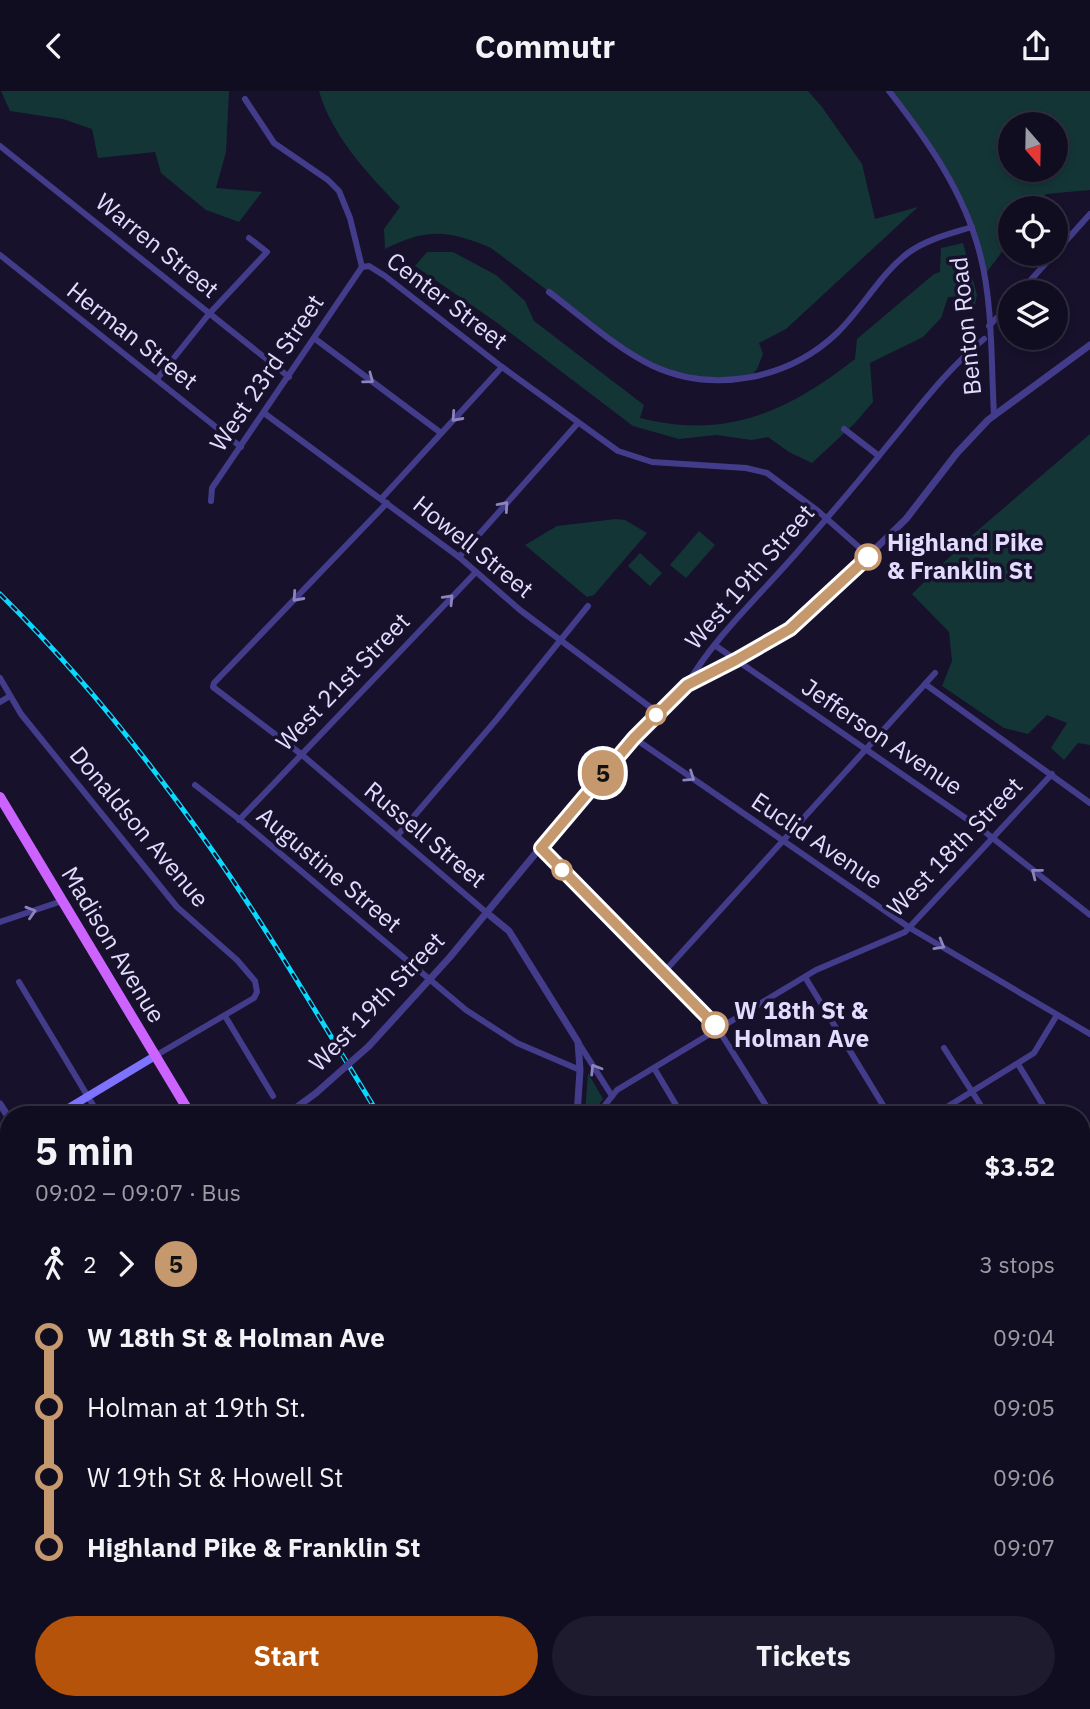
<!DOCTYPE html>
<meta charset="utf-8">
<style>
:root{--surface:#110d21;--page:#1e1b2e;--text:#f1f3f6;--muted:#9c9ca5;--line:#302d3f;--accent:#b45309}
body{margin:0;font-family:"IBM Plex Sans",sans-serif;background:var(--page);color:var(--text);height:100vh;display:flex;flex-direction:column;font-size:26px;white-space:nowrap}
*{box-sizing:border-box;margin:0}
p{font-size:23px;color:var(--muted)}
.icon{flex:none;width:38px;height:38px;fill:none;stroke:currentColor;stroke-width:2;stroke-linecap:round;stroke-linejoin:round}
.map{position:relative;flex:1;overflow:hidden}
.panel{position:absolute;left:0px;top:1015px;width:1090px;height:604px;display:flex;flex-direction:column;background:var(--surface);border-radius:28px 28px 0 0;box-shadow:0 4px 10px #0003,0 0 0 2px var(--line)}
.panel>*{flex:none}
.badge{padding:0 14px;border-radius:23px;font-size:24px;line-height:46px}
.needle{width:46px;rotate:160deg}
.buttons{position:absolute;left:998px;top:21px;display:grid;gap:14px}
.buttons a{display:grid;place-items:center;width:70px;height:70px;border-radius:50%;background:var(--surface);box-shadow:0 4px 10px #0003,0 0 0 2px var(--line);font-size:35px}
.map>.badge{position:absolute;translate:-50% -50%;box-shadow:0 0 0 4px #fff}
.legs{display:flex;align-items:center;gap:10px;height:77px;padding:0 35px;font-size:23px}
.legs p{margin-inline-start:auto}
.summary{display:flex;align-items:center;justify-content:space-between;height:119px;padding:0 35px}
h1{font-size:38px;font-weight:800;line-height:52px}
.primary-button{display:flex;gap:14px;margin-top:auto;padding:14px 35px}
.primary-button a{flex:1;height:80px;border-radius:42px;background:var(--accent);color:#fff;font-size:28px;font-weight:800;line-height:80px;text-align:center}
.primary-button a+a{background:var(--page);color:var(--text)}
ul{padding:0 35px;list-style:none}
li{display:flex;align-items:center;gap:24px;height:70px;font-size:26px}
li i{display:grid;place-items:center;width:10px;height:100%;margin:0 9px;background:currentColor}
li i::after{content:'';width:18px;height:18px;margin:-9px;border:5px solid;border-radius:50%;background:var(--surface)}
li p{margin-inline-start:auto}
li:first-child i{background:linear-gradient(#0000 50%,currentColor 0)}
li:last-child i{background:linear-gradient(currentColor 50%,#0000 0)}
header{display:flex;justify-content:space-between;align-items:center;height:91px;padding:0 35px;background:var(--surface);font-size:32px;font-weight:800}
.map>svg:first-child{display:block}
</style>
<header><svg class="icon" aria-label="back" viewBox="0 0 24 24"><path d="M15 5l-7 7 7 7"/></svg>Commutr<svg class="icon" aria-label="share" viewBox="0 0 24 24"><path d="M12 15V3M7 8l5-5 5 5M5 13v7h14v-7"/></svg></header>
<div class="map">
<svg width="1090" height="1618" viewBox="0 0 1090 1618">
<rect width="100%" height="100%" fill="#17112c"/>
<g fill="#143536" fill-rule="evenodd">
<polygon points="1,0 229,0 226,61 216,97 262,101 239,131 206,119 161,82 155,61 98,67 92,38 63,28 10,20"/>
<path d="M319,0H808L822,16L862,73L875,128L918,116L786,238L759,252L763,263L757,278L750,287L679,285L629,261L491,157C448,139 427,137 385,158L384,138L400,116C368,84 331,43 319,0Z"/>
<path d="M889,0H1090V99L1046,103L1035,117H1010V150L984,185L962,110ZM1010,33H1055V79H1010Z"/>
<path d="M963,152L977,204L974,219L964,205L948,206L941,227L923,246L870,272L873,311L855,332L812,372L789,361L768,346L752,349L716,344L679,348L633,335L496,231L415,175L427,161H453L496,184L525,210L534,230L644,314L640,327C726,349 789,320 855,268L857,248L934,183L940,181L941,157Z"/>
<polygon points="1090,343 1090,654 1078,652 1064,669 1051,657 1067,632 1047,624 1028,643 1004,637 942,595 952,570 949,541 912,503 970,446"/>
<polygon points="616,428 625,429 647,442 594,504 587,506 525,454 557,435"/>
<polygon points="699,440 715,454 686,487 670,474"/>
<polygon points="640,462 662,482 650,495 628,475"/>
<polygon points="588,982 603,1008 591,1024 585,1024"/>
<polygon points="1090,1400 1090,1453 1082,1439 1082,1403"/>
</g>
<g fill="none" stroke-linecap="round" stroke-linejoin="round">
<g stroke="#433c8b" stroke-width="6">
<path d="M889,0C928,50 964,101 980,163C993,213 991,272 994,324"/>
<polyline points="245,8 274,52 328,89 339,100 350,127 362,176"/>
<polyline points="0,55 289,286"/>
<polyline points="1055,162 1090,123"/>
<polyline points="0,164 241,356"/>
<polyline points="362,176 369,175 385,185 502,276 618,360 652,371 746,377 767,382 818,420 869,465"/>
<path d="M549,201C581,225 617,258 653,275C714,303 789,288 837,242C862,218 880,183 908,162C927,148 950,143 972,136"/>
<polyline points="1020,201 1054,163"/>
<polyline points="989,235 1010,213"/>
<polyline points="314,247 441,342"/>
<polyline points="157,288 209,223 267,161 249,147"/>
<polyline points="264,322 459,466 520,519 658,622"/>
<polyline points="844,338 879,365"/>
<polyline points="381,408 502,276"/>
<polyline points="211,410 212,397 362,176"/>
<polyline points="387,412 214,592 213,596 301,663 487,822"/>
<polyline points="459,466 578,332"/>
<polyline points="716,555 980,737 1090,824"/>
<polyline points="0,587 21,623 177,816 237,869 255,890 257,901 254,907 155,965"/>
<polyline points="925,593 1090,712"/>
<path d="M687,594C713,547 765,499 800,458C830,424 859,390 887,355C917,319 947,278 984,248"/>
<polyline points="0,611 10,605"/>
<polyline points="634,647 910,837 1090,943"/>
<polyline points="195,694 244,732 466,919 517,952 580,979"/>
<polyline points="239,729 476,481"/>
<polyline points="397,745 497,628 588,515"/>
<polyline points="541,757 718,938 772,1024"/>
<polyline points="0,831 62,810"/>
<polyline points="664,881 935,582"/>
<polyline points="805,886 889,1024"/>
<polyline points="19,891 99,1024"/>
<polyline points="225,925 273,1005"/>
<polyline points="578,951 612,1005"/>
<polyline points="944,957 987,1024"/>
<polyline points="1018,973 1049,1024"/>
<polyline points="654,977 682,1024"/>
<polyline points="597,1024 617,999 816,879 905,841 1052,683"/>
<polyline points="934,1024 1034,962 1057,924"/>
<polyline points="1082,1096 1090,1120"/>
<polyline points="1082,1141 1090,1138"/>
<polyline points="0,1166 9,1181"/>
<polyline points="1082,1168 1090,1183"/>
<polyline points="0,1232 9,1227"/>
<polyline points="1082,1341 1090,1355"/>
<polyline points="1082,1403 1090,1400"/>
<polyline points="0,1409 9,1404"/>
<polyline points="1082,1533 1090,1547"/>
<polyline points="0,1574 9,1588"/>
<polyline points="22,1610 26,1618"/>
<polyline points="1033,1610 1038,1618"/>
<polyline points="246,1618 259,1610"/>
<polyline points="821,1618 834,1610"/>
</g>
<g stroke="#433c8b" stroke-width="7">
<polyline points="487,822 509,840 578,951 580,979 577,1024"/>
<polyline points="369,955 450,866 583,705 658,622 687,594 736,569 800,531 906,428 957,362 988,329 1090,254"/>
<polyline points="0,1013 9,1027"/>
<polyline points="286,1024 316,1002"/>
<polyline points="916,1610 921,1618"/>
</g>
<g stroke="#7e73ff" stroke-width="8">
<polyline points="57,1024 155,965"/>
<polyline points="0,1058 9,1053"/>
<polyline points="0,1266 9,1280"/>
<polyline points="207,1610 211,1618"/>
<polyline points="359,1610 363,1618"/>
</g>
<g stroke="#cd63ff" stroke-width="10">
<polyline points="0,706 191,1024"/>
<polyline points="546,1610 551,1618"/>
</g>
<g stroke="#08d9ff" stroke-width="5">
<g id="rail">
<path d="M0,503C78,580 149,669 212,759C272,845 324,935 379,1024"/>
<polyline points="743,1610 748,1618"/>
<polyline points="98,1618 102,1610"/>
</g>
</g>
<use href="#rail" stroke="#17112c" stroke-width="2.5" stroke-dasharray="8" stroke-linecap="butt"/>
<polyline stroke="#433c8b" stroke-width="7" points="316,1002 369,955"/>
</g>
<defs><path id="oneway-chevron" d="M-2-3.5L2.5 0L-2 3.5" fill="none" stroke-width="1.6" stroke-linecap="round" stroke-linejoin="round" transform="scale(1.75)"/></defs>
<g stroke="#8b84bf">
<use href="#oneway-chevron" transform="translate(369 288) rotate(37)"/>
<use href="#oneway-chevron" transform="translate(456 326) rotate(132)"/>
<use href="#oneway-chevron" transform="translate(504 415) rotate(-49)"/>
<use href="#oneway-chevron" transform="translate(297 506) rotate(132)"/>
<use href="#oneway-chevron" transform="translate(449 508) rotate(-46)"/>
<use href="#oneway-chevron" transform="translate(690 686) rotate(34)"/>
<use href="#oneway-chevron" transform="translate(1036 782) rotate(-142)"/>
<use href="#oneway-chevron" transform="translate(31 821) rotate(-17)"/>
<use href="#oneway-chevron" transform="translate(940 854) rotate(30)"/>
<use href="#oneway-chevron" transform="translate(595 978) rotate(-122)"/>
</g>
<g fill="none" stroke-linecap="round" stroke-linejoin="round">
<g stroke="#fff" stroke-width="16">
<polyline id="line-1" points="715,934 541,757 634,647 687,594 736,569 790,538 868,466"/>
</g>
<use href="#line-1" stroke="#c5986d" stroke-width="10"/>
</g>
<g fill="#fff" stroke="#c5986d" stroke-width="3.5">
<circle cx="868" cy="466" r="12"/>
<circle cx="656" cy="624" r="9"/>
<circle cx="562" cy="779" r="9"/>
<circle cx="715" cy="934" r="12"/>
</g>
<g text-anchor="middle" stroke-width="7" stroke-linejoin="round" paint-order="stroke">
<g font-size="24" fill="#e2dcff" stroke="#17112c">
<text transform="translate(157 155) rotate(39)" y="8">Warren Street</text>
<text transform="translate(447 210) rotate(37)" y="8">Center Street</text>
<text transform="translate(966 235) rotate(-96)" y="8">Benton Road</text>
<text transform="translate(132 245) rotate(38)" y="8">Herman Street</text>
<text transform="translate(267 282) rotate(-56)" y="8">West 23rd Street</text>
<text transform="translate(473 456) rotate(39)" y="8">Howell Street</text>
<text transform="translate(750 486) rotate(-49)" y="8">West 19th Street</text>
<text transform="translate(343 591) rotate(-46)" y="8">West 21st Street</text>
<text transform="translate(882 646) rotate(34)" y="8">Jefferson Avenue</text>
<text transform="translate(139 736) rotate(50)" y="8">Donaldson Avenue</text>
<text transform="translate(425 744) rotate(40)" y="8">Russell Street</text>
<text transform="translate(817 750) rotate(34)" y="8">Euclid Avenue</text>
<text transform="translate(955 756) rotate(-46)" y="8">West 18th Street</text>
<text transform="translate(329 779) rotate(40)" y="8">Augustine Street</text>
<text transform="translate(113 854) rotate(59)" y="8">Madison Avenue</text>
<text transform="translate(377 911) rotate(-46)" y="8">West 19th Street</text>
</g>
<g font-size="24" font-weight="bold" fill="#e2dcff" stroke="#17112c" text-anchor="start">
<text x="887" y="460">Highland Pike<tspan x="887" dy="28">&amp; Franklin St</tspan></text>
<text x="734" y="928">W 18th St &amp;<tspan x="734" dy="28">Holman Ave</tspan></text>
</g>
</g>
</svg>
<div class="buttons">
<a><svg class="needle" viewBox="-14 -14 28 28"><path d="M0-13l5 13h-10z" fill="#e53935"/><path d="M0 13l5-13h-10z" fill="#9c9ca5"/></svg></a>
<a><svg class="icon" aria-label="locate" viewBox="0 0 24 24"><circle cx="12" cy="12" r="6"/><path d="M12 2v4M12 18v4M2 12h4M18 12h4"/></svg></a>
<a><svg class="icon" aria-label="layers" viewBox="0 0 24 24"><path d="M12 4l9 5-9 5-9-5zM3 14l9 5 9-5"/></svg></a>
</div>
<b class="badge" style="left:603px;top:682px;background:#c5986d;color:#111">5</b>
<section class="panel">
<div class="summary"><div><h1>5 min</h1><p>09:02 – 09:07 · Bus</p></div><b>$3.52</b></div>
<div class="legs"><svg class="icon" aria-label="walk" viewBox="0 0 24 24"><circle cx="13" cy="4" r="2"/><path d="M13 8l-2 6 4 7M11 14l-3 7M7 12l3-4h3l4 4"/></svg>2<svg class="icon" aria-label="forward" viewBox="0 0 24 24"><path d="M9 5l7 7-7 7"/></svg><b class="badge" style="background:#c5986d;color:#111">5</b><p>3 stops</p></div>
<ul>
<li><i style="color:#c5986d"></i><b>W 18th St &amp; Holman Ave</b><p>09:04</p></li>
<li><i style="color:#c5986d"></i><span>Holman at 19th St.</span><p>09:05</p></li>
<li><i style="color:#c5986d"></i><span>W 19th St &amp; Howell St</span><p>09:06</p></li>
<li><i style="color:#c5986d"></i><b>Highland Pike &amp; Franklin St</b><p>09:07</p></li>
</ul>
<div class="primary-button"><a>Start</a><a>Tickets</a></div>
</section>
</div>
